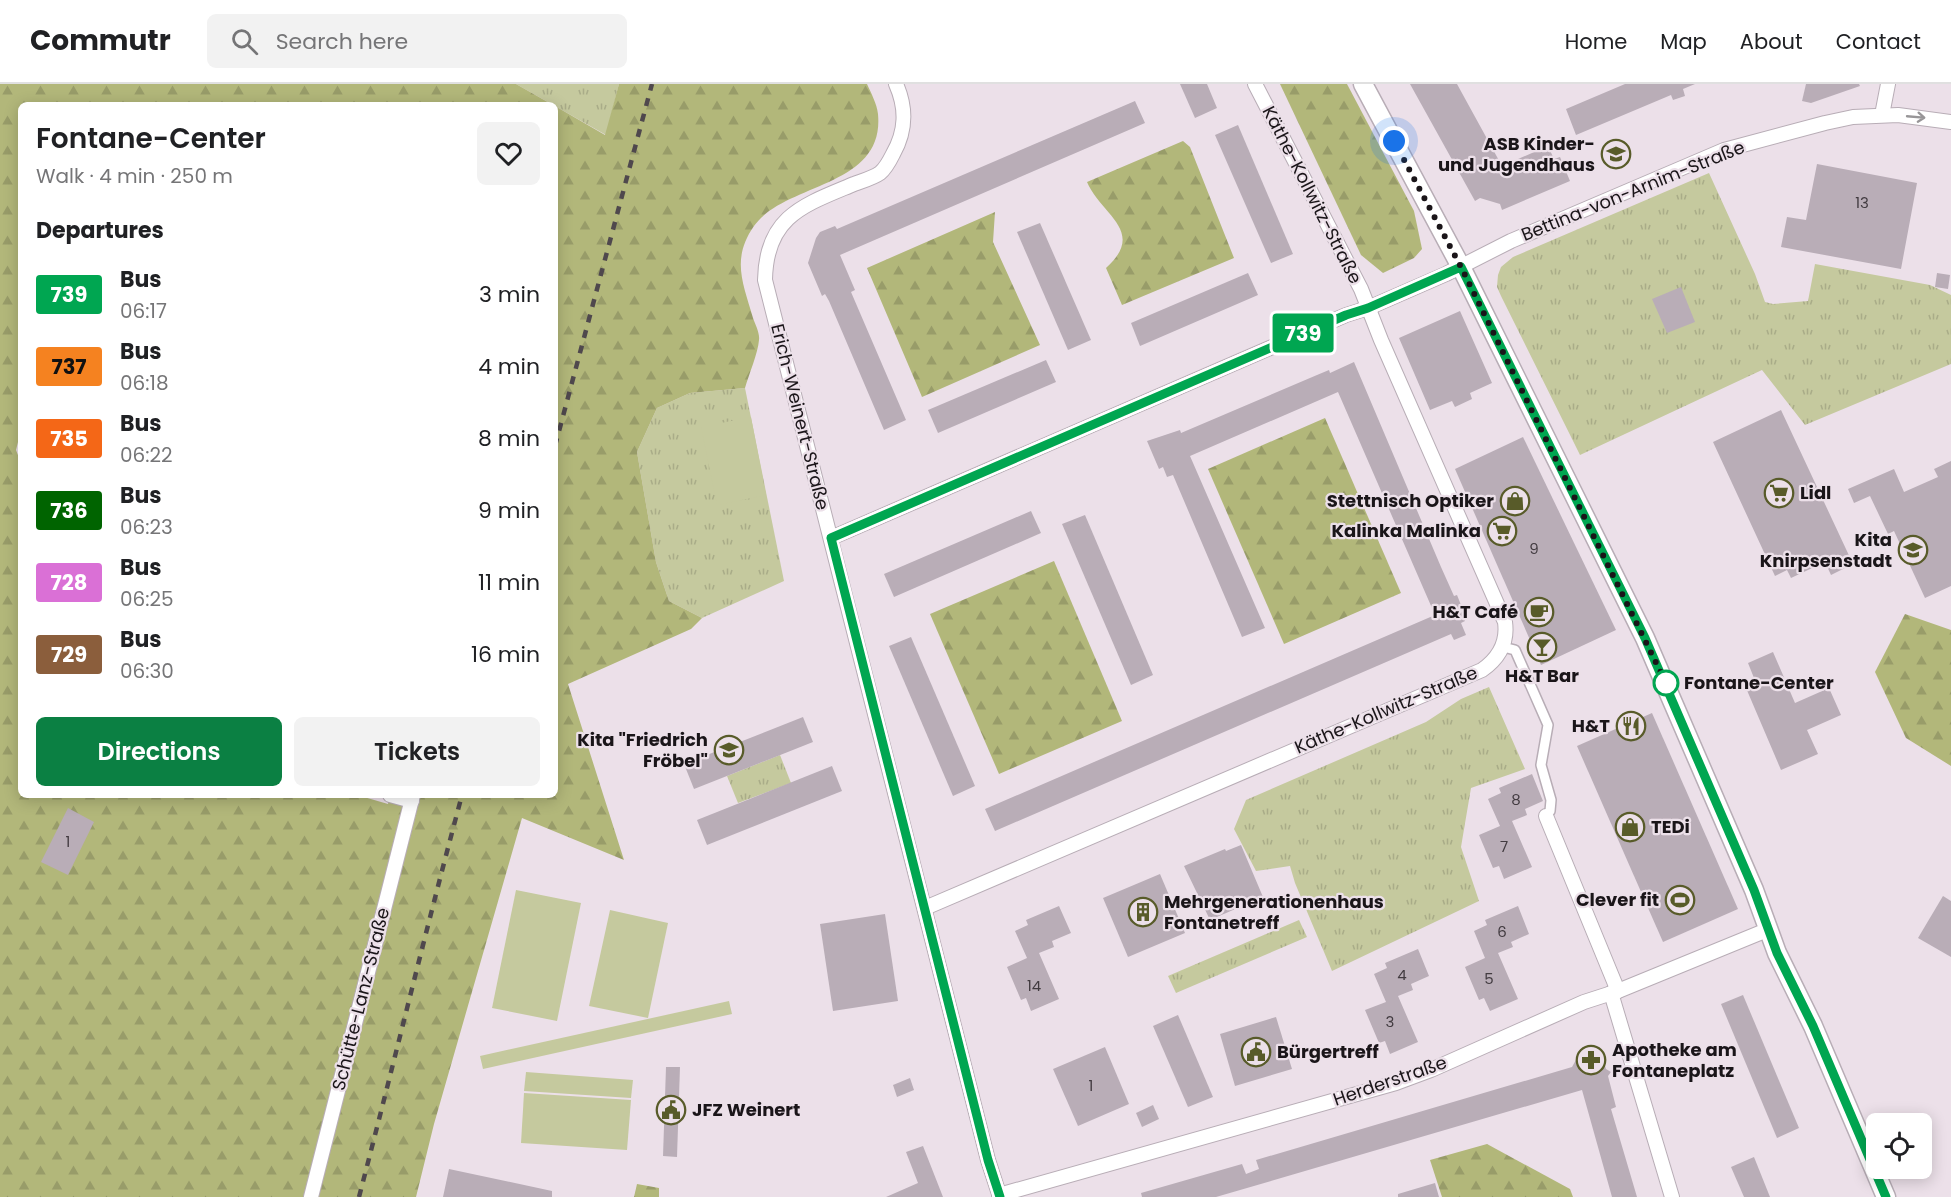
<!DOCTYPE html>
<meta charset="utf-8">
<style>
:root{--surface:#fff;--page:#f2f2f2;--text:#202124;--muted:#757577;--line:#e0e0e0;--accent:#0b8043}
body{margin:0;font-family:Poppins,sans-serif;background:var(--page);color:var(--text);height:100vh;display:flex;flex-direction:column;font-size:22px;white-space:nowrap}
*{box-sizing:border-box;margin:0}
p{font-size:20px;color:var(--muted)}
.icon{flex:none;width:33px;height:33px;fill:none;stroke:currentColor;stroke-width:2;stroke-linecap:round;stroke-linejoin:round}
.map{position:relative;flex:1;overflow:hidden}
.details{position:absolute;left:18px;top:18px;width:540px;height:696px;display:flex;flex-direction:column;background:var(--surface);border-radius:9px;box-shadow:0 3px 15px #0003}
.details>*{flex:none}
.badge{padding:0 12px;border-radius:4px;font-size:21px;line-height:39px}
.controls{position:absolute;left:1866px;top:1029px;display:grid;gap:12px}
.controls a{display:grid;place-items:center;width:66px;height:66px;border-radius:9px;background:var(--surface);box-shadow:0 3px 15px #0003;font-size:30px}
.you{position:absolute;width:30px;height:30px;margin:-15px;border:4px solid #fff;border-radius:50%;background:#1a73e8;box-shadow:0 0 0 9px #1a73e833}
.map>.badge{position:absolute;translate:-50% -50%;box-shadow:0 0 0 3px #fff}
h2{padding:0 18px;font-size:22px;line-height:54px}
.round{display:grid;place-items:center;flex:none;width:63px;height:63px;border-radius:9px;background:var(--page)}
.overview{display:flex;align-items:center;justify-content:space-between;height:102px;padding:0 18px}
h1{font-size:28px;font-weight:600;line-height:45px}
.cta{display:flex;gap:12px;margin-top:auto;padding:12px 18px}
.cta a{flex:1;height:69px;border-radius:9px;background:var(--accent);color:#fff;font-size:24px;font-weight:600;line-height:69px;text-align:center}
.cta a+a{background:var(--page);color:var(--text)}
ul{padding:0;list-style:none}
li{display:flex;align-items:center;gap:18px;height:72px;padding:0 18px}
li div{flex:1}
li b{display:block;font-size:22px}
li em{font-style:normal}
li .badge{min-width:66px;font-weight:700;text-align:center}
header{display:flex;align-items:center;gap:36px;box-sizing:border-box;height:84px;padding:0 30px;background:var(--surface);border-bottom:2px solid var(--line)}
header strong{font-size:28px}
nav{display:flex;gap:33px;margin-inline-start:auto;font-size:21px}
.search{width:420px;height:54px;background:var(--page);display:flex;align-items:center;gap:15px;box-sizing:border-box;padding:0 21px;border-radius:9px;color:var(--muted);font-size:22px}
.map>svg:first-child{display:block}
</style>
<header>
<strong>Commutr</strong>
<div class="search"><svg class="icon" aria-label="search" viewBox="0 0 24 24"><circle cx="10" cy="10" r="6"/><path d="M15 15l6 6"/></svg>Search here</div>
<nav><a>Home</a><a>Map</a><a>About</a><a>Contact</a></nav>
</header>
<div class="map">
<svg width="1951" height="1113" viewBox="0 0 1951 1113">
<defs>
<pattern id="grass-tufts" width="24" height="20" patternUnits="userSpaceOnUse" patternTransform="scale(1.5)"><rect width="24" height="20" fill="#c5c99e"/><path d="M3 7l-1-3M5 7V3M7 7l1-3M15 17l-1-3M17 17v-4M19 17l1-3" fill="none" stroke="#a9ac88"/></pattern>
<pattern id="forest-firs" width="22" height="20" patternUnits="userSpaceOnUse" patternTransform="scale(1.5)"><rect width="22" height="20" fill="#b2b77a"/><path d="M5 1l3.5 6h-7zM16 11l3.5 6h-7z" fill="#989c69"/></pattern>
</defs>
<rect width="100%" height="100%" fill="#ece0e9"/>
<g fill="url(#grass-tufts)">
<polygon points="516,0 619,0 606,51"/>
<polygon points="1709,89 1755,190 1765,218 1773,220 1808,217 1815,180 1930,201 1951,211 1951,280 1805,341 1762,286 1580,371 1501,212 1497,203 1498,191 1501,183 1513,173"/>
<polygon points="745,304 784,497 702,534 669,517 656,478 637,368 657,324 690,309"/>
<polygon points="1489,603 1525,685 1471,704 1461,763 1479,817 1332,887 1295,799 1290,782 1256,787 1234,745 1246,716 1426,638 1461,615"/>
<polygon points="780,671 791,699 738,719 727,692"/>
<polygon points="1299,836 1307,853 1176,909 1168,892"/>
</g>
<g fill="url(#forest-firs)">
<path d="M0,0H516L553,21H21V346L16,366L21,379V711H357L388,720L390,711H555V22L605,51L619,0H867C871,9 877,20 878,30C885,104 785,98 754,142C731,175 743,199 753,234C755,240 760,249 759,256C758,269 749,290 745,304L690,309L657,324L637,368L656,478L669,517L702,534L691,545L568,600L624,776L522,734L434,1040L416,1113H0Z"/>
<polygon points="1280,0 1347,0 1414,127 1422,165 1414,174 1383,189 1361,171"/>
<path d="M1183,57L1190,63L1234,174L1122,221L1106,184C1147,147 1101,131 1087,98Z"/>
<polygon points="995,128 993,158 1040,261 922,313 867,184"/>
<polygon points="1325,334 1401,509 1284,560 1208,385"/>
<polygon points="1054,477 1122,637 999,690 930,530"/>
<polygon points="1905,530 1951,546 1951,682 1906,654 1875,588"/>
<polygon points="1487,1060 1570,1105 1573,1113 1442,1113 1430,1076"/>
<polygon points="637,1100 659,1104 659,1113 634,1113"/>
</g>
<g fill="#c5c99e">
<polygon points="751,333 766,411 717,421 701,343"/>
<polygon points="516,806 581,819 557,937 492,924"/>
<polygon points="610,826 668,839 648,934 589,922"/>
<polygon points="729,917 732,930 483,985 480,972"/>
<polygon points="526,988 633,996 631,1014 524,1007"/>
<polygon points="524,1009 631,1016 627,1066 521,1059"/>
</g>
<g fill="#b9adb7">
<polygon points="1180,0 1207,0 1217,24 1195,34"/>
<polygon points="1410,0 1457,0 1502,82 1548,62 1554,75 1560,73 1570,97 1502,126 1500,120 1480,114 1475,117"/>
<polygon points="1625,0 1695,0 1683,5 1685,12 1673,16 1671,11 1576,51 1566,25"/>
<polygon points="1806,0 1859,0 1860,2 1811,19 1802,17"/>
<polygon points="1135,17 1145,39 840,171 855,206 851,208 906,336 884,346 829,217 825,210 822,212 808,179 816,154 820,148 835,142 837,145"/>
<polygon points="1238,41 1293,170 1271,179 1215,51"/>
<polygon points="1817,80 1917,99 1901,185 1781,163 1787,133 1806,136"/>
<polygon points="1040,139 1091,256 1068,266 1017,148"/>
<polygon points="1248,189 1258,211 1140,262 1131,239"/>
<polygon points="1937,189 1950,191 1948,205 1935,203"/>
<polygon points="1681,203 1695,238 1667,249 1652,215"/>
<polygon points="1460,227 1492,299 1470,309 1472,315 1455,323 1452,317 1430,326 1399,254"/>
<polygon points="1046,276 1056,298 938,349 928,326"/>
<polygon points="1354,278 1441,483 1454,512 1457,511 1463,526 1461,527 1465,537 1461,539 1466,551 1454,556 1451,550 995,747 985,725 1435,531 1338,308 1190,372 1265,544 1242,553 1173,391 1167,393 1163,383 1159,385 1147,357 1180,346 1181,349 1317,291 1329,286 1330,289"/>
<polygon points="1781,326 1853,480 1831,491 1825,478 1791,494 1787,486 1775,492 1713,358"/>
<polygon points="1523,353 1616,546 1541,581 1455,385"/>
<polygon points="1951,377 1951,502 1925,514 1894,447 1888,450 1870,412 1854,419 1848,405 1894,385 1904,408 1938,393 1934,385"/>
<polygon points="1031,427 1041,449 894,513 884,490"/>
<polygon points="1085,431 1153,591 1131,601 1062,440"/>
<polygon points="911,553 975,702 953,712 889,562"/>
<polygon points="1773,568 1795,619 1829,604 1841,631 1807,646 1818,670 1781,686 1746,604 1756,599 1748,579"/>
<polygon points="1652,629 1738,825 1663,858 1577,662"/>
<polygon points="803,633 813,658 694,705 684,680"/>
<polygon points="832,682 842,707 707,761 697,736"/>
<polygon points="1532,690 1543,717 1525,725 1527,731 1512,737 1532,783 1504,795 1499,782 1493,784 1479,751 1500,742 1488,715 1501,709 1499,704"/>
<polygon points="68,724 94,738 68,791 41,778"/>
<polygon points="1241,761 1263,813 1210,836 1184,782 1225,765 1226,767"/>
<polygon points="1160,790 1185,849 1128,873 1103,814"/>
<polygon points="1943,812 1951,817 1951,873 1918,854"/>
<polygon points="1059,822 1071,849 1052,857 1054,863 1039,869 1059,915 1031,927 1026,914 1021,916 1007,883 1027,874 1015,847 1028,841 1026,836"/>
<polygon points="1518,822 1529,850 1511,858 1513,863 1498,869 1518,915 1490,927 1484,914 1479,916 1465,883 1485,874 1474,847 1487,841 1485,836"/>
<polygon points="885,830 898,917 833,927 820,840"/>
<polygon points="1418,865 1429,892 1411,900 1413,906 1398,912 1418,958 1390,970 1385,957 1379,959 1365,926 1386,918 1374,890 1387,884 1385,879"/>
<polygon points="1743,911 1799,1044 1777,1054 1721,920"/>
<polygon points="1178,931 1213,1013 1188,1023 1153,942"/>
<polygon points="1276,933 1292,985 1235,1002 1220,950"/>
<polygon points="1105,963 1129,1020 1078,1042 1053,985"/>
<polygon points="1595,963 1600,966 1606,985 1611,988 1608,992 1616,1023 1611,1025 1637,1113 1612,1113 1582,1006 1216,1113 1142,1113 1141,1109 1242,1080 1246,1090 1259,1085 1256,1076 1572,983 1581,967"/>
<polygon points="666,983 680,983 677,1073 663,1072"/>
<polygon points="910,994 914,1006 897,1013 893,1001"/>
<polygon points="1153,1021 1159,1035 1142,1043 1136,1029"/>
<polygon points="923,1062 943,1113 886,1113 918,1099 906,1068"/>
<polygon points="1754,1073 1770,1113 1744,1113 1731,1083"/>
<polygon points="449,1085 552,1107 552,1113 443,1113"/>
<polygon points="1435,1099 1439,1113 1398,1113 1398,1110"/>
</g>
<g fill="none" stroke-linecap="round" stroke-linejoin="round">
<g stroke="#b8adb6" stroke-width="12">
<polyline id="pedestrian" points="1503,563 1515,566 1548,641 1541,681 1551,716 1550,727 1546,732"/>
</g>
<g stroke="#b8adb6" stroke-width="16">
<g id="minor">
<path d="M896,0C907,25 906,47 893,70C890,76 885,85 880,89C873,94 862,97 854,100C804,121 766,132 765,196L988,1076L1000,1113"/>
<polyline points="1882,31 1888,0"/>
<polyline points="831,454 1346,231 1368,224 1446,190 1511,157 1724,66 1825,39 1853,33 1898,31 1951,38"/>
<polyline points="390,711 412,717"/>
<polyline points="1546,732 1618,907"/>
<path d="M925,824L1482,586C1499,574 1508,559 1505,538L1381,256L1361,205L1255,0"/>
<polyline points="1611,909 1672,1113"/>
<polyline points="999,1111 1396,999 1431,986 1584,918 1618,907 1767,846"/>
<polyline points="311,1113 413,711"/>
</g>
</g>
<g stroke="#b8adb6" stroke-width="21">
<polyline id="secondary" points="1363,0 1461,183 1645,554 1754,806 1777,869 1813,942 1886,1113"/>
</g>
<use href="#pedestrian" stroke="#fff" stroke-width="9"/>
<use href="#minor" stroke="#fff" stroke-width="14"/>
<use href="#secondary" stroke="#fff" stroke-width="18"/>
<g stroke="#4f484d" stroke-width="4.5" stroke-dasharray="8 8" stroke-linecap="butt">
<polyline points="555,362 652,0"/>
<path d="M359,1113C394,979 426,845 462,711"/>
</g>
</g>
<defs><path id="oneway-shaft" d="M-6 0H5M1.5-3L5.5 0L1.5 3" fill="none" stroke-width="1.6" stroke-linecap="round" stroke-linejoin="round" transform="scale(1.5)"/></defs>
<use stroke="#989698" href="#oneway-shaft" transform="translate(1916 33) rotate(5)"/>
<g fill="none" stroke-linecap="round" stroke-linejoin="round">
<g stroke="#fff" stroke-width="14">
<polyline id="line" points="1000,1113 988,1076 831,454 1346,231 1368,224 1461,183 1645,554 1754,806 1777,869 1813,942 1886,1113"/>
</g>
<use href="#line" stroke="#00a651" stroke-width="9"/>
<polyline stroke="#1a1519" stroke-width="6" stroke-dasharray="0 10.8" points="1394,57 1461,183 1666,599"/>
</g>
<defs>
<g id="school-ring" transform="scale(1.5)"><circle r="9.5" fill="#ece0e9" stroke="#585b29" stroke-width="1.5"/><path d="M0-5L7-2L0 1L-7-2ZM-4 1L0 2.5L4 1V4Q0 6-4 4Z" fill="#585b29"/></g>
<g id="supermarket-ring" transform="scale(1.5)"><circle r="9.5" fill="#ece0e9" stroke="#585b29" stroke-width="1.5"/><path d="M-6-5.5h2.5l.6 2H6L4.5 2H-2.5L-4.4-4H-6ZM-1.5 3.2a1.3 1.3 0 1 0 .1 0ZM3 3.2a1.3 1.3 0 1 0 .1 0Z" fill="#585b29"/></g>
<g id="shop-ring" transform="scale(1.5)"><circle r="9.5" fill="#ece0e9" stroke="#585b29" stroke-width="1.5"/><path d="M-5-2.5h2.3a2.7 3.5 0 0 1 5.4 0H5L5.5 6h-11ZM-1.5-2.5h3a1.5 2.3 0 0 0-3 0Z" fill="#585b29"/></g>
<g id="cafe-ring" transform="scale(1.5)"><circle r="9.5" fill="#ece0e9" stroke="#585b29" stroke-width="1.5"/><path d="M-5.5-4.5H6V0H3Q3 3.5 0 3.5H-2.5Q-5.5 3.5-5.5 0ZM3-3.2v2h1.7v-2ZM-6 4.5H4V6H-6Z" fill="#585b29"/></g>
<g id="bar-ring" transform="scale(1.5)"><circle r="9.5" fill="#ece0e9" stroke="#585b29" stroke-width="1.5"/><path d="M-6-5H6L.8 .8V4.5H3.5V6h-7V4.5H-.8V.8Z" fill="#585b29"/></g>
<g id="restaurant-ring" transform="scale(1.5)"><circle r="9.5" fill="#ece0e9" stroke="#585b29" stroke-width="1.5"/><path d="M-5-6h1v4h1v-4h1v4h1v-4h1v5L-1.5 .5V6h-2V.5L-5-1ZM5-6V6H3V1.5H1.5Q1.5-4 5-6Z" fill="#585b29"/></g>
<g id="stadium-ring" transform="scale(1.5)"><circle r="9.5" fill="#ece0e9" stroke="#585b29" stroke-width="1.5"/><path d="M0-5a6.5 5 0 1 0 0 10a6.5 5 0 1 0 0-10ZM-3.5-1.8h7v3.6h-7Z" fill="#585b29"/></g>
<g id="building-ring" transform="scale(1.5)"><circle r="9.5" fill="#ece0e9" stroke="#585b29" stroke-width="1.5"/><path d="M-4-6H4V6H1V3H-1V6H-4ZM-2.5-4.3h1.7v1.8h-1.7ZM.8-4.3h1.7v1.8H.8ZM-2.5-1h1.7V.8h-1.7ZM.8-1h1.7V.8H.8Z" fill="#585b29"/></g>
<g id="civic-ring" transform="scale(1.5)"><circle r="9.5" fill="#ece0e9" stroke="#585b29" stroke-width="1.5"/><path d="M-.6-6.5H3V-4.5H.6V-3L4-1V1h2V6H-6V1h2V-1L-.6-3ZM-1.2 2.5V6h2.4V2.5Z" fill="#585b29"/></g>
<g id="pharmacy-ring" transform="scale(1.5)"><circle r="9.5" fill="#ece0e9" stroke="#585b29" stroke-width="1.5"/><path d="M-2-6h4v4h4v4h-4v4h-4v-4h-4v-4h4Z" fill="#585b29"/></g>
</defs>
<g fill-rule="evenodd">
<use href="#school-ring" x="1616" y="70"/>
<use href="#supermarket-ring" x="1779" y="409"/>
<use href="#shop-ring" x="1515" y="417"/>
<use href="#supermarket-ring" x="1502" y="447"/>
<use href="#school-ring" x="1913" y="466"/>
<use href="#cafe-ring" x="1539" y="528"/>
<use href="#bar-ring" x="1542" y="563"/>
<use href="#restaurant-ring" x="1631" y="642"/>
<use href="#school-ring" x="729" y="666"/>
<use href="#shop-ring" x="1630" y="743"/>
<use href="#stadium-ring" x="1680" y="816"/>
<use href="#building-ring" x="1143" y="828"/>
<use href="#civic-ring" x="1256" y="968"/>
<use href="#pharmacy-ring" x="1591" y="976"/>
<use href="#civic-ring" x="671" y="1026"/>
</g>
<circle fill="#fff" stroke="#00a651" stroke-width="3" cx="1666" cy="599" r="12"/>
<g text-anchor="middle" stroke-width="4.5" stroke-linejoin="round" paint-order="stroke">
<g font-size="15" fill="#423b40">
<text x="1862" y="124">13</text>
<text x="1534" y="470">9</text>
<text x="1516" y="721">8</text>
<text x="68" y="763">1</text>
<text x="1504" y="768">7</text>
<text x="1502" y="853">6</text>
<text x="1402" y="896">4</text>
<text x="1489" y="900">5</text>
<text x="1034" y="907">14</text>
<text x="1390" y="943">3</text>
<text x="1091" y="1007">1</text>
</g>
<g font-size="18" font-weight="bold" fill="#1a1519" stroke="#ece0e9" text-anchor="end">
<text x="1595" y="66">ASB Kinder-<tspan x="1595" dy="21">und Jugendhaus</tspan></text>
<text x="1800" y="415" text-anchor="start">Lidl</text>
<text x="1494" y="423">Stettnisch Optiker</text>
<text x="1481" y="453">Kalinka Malinka</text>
<text x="1892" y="462">Kita<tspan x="1892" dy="21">Knirpsenstadt</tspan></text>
<text x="1518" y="534">H&amp;T Café</text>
<text x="1542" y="598" text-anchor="middle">H&amp;T Bar</text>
<text x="1610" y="648">H&amp;T</text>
<text x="708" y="662">Kita "Friedrich<tspan x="708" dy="21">Fröbel"</tspan></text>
<text x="1651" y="749" text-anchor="start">TEDi</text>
<text x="1659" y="822">Clever fit</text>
<text x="1164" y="824" text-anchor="start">Mehrgenerationenhaus<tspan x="1164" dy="21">Fontanetreff</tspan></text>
<text x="1612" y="972" text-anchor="start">Apotheke am<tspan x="1612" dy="21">Fontaneplatz</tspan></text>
<text x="1277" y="974" text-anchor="start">Bürgertreff</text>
<text x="692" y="1032" text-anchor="start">JFZ Weinert</text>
</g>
<g font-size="18" fill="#1a1519" stroke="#ece0e9">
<text transform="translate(1633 107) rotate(-22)" y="6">Bettina-von-Arnim-Straße</text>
<text transform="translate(1312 111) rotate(63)" y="6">Käthe-Kollwitz-Straße</text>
<text transform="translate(800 333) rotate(76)" y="6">Erich-Weinert-Straße</text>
<text transform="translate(1386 626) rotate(-23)" y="6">Käthe-Kollwitz-Straße</text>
<text transform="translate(361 915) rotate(-76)" y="6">Schütte-Lanz-Straße</text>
<text transform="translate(1390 997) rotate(-19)" y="6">Herderstraße</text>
</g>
<g font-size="18" font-weight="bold" fill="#1a1519" stroke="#ece0e9" text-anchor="start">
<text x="1684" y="605">Fontane-Center</text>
</g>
</g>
</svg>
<div class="controls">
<a><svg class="icon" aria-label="locate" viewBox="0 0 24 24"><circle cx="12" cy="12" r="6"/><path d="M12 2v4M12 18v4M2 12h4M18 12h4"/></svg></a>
</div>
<div class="you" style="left:1394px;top:57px"></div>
<b class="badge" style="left:1303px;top:249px;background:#00a651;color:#fff">739</b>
<section class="details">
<div class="overview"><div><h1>Fontane-Center</h1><p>Walk · 4 min · 250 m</p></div><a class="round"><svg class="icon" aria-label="heart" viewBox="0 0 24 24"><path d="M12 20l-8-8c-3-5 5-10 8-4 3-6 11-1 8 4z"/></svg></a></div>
<h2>Departures</h2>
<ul>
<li><span class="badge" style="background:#00a651;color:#fff">739</span><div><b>Bus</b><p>06:17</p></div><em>3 min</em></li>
<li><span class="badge" style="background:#f58220;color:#111">737</span><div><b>Bus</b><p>06:18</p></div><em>4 min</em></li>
<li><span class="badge" style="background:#f46717;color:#fff">735</span><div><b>Bus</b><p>06:22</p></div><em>8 min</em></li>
<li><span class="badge" style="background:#006400;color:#fff">736</span><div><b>Bus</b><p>06:23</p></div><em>9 min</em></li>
<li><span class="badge" style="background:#da70d6;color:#fff">728</span><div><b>Bus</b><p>06:25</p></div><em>11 min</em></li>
<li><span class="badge" style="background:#8b5e3c;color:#fff">729</span><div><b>Bus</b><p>06:30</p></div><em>16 min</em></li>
</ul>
<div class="cta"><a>Directions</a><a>Tickets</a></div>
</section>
</div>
